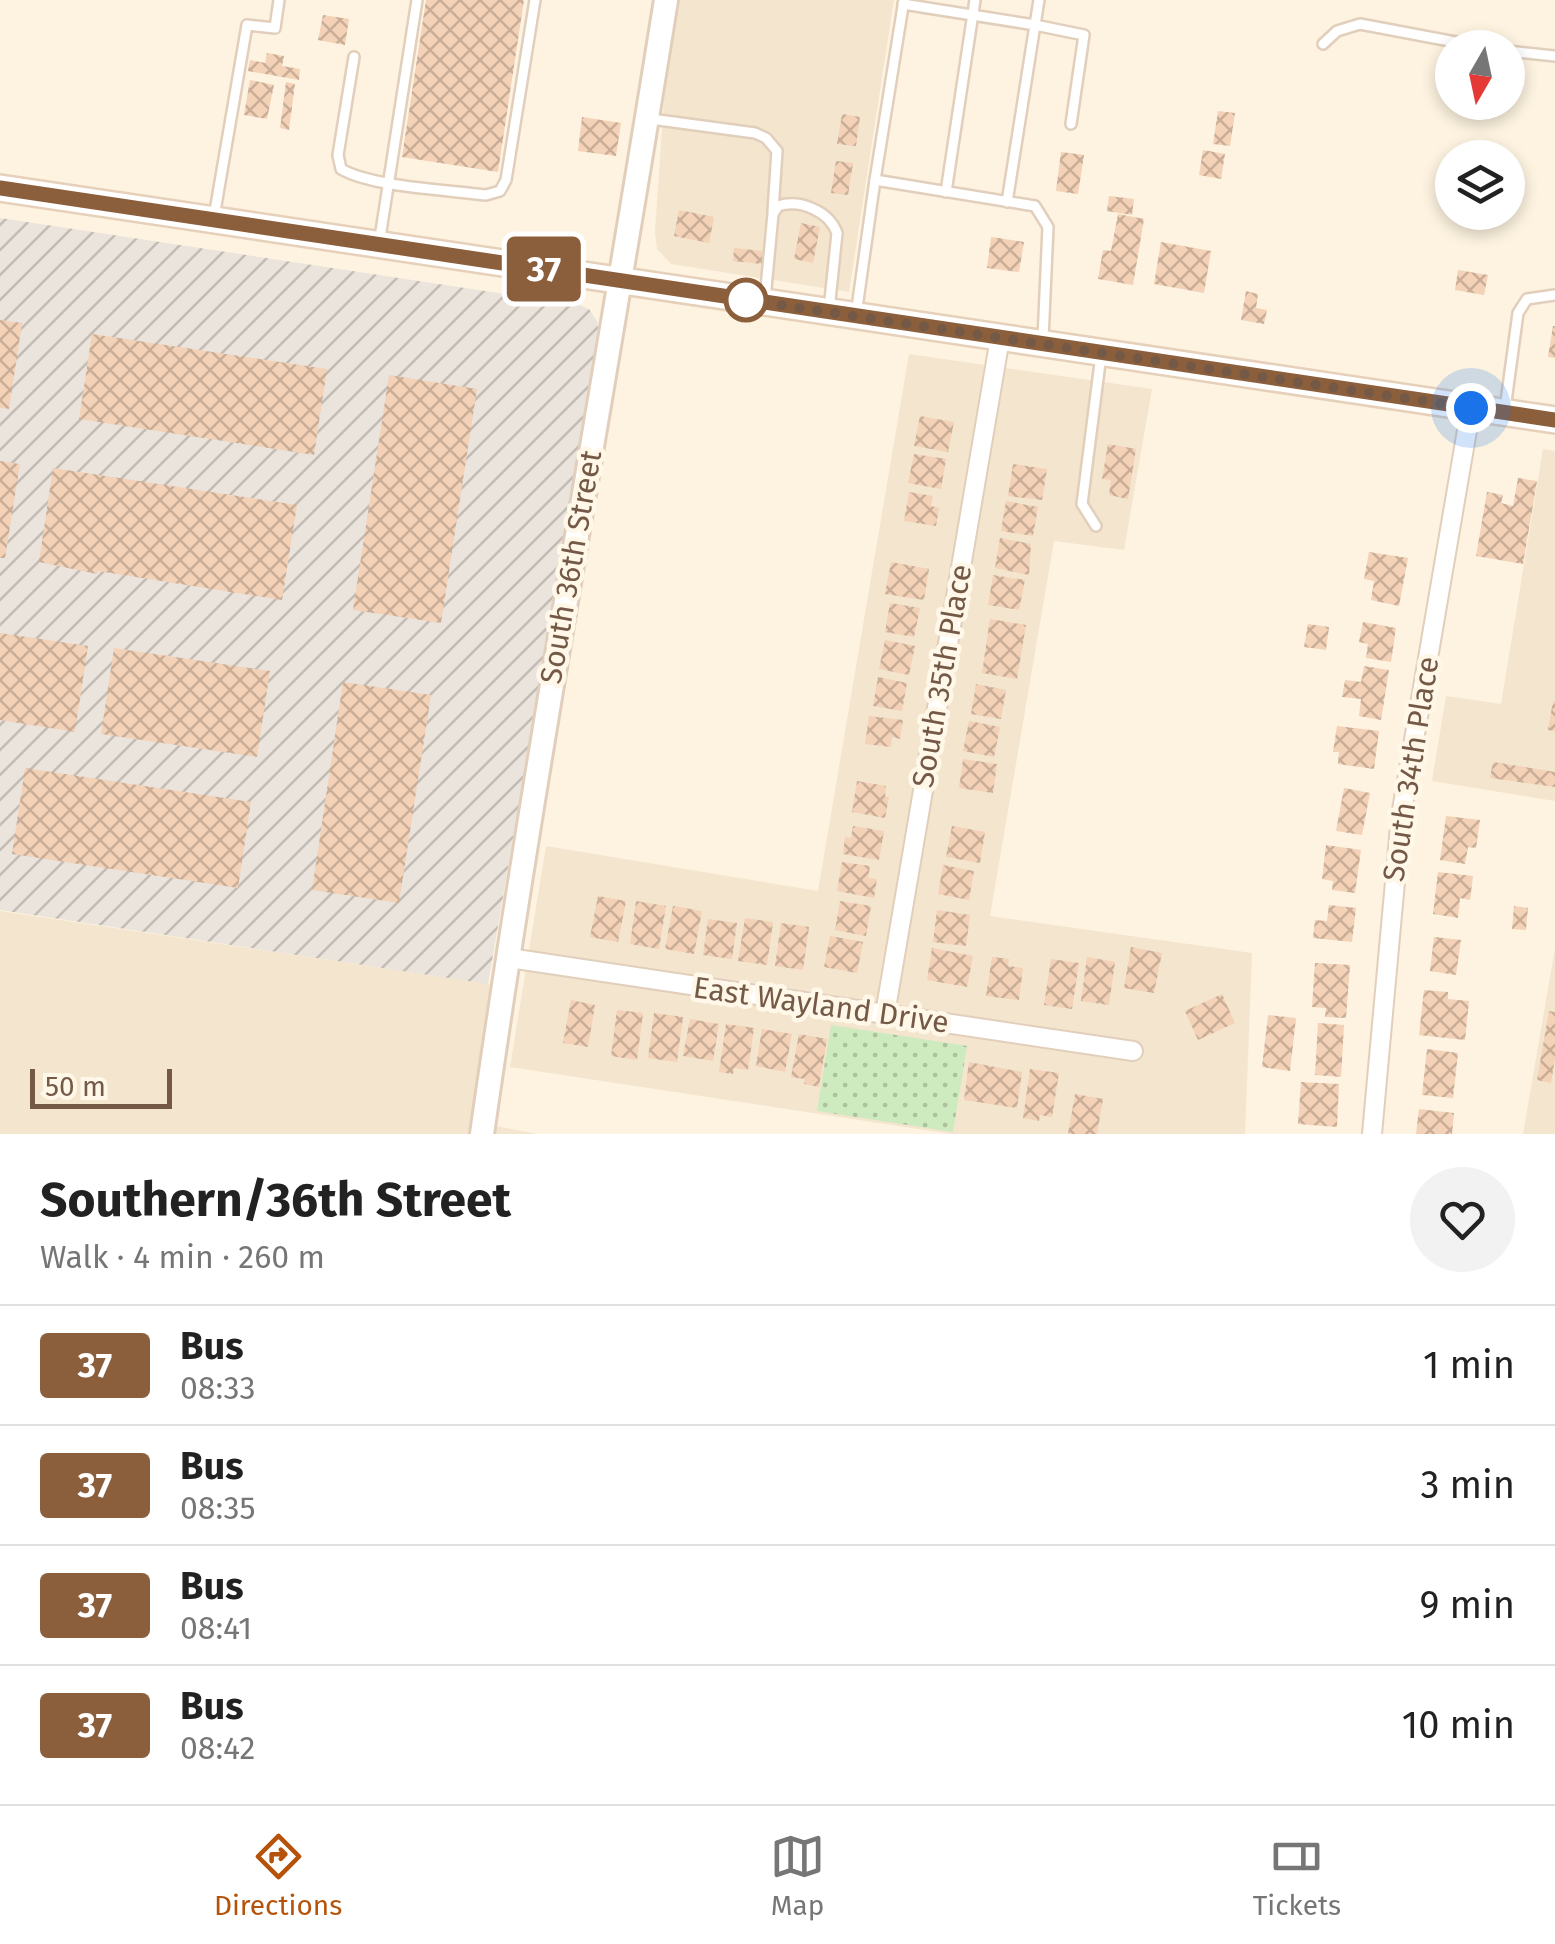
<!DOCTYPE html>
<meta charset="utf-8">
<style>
:root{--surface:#fff;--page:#f2f2f2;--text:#222;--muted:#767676;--line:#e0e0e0;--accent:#b45309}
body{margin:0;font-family:"Fira Sans",sans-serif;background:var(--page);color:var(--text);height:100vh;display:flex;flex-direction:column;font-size:38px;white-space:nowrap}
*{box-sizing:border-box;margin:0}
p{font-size:32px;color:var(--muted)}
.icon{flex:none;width:55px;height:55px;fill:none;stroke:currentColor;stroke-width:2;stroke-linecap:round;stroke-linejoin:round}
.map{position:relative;height:1134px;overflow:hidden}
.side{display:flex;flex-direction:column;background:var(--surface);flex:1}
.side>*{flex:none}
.badge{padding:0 20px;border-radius:8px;font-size:35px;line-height:65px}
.needle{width:65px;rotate:189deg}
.tools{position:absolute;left:1435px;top:30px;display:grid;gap:20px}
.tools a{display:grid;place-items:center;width:90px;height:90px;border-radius:50%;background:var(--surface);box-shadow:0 5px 15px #0003;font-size:50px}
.scale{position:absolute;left:30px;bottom:25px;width:142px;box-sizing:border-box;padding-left:10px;border:5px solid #745947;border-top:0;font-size:28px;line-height:35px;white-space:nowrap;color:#745947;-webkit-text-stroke:8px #fff7e7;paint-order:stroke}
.you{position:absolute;width:50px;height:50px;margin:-25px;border:8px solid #fff;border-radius:50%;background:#1a73e8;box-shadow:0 0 0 15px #1a73e833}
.map>.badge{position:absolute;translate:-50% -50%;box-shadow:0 0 0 5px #fff}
.round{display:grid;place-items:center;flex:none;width:105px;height:105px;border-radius:52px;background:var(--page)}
.headline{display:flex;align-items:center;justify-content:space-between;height:170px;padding:0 40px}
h1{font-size:48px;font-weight:700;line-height:75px}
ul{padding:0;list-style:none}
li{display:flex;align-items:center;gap:30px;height:120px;padding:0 40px;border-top:2px solid var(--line)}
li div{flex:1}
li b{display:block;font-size:38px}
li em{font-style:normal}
li .badge{min-width:110px;font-weight:700;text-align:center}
.tabs{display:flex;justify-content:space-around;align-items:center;height:140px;border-top:2px solid var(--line);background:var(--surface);font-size:28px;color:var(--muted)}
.tabs a{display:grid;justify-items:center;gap:5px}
.tabs .on{color:var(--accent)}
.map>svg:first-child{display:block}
</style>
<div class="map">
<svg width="1555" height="1134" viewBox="0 0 1555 1134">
<defs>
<pattern id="industrial-furrows" width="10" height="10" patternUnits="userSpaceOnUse" patternTransform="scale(2.5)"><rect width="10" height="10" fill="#ebe4dc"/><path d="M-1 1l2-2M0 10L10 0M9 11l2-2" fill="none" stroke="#c3bcb4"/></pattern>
<pattern id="park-dots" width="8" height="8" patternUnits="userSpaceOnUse" patternTransform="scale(2.5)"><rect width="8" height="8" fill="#ceeabf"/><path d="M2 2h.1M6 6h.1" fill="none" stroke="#acc19d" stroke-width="1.8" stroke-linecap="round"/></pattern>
<pattern id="building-cross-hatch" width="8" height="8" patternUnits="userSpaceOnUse" patternTransform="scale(2.5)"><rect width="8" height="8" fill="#f3d2b7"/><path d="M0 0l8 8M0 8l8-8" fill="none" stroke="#c9ad97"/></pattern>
</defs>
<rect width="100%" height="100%" fill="#fdf3e0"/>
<g fill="#f4e5ce">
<polygon points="680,0 894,0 849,292 671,264 657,249 655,231 664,100"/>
<polygon points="909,354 1152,389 1124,550 1054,541 990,916 1252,953 1245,1134 951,1134 510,1067 546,846 818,891"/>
<polygon points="1543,449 1555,451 1555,801 1432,781 1446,696 1501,704"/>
<polygon points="0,911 490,984 471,1121 537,1134 0,1134"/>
<polygon points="1555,948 1555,1134 1523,1134"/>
</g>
<polygon fill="url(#industrial-furrows)" points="0,218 579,305 589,309 597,321 599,335 488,984 0,910"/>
<polygon fill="url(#park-dots)" points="831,1025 967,1046 953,1132 817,1111"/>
<g fill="url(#building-cross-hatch)">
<polygon points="426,0 524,0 498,172 402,157"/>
<polygon points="323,15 349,19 345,45 318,40"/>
<polygon points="267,53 284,56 282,66 300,69 299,80 248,71 250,60 265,63"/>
<polygon points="250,80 274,85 267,119 244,115"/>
<polygon points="286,82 295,84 289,130 280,128"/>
<polygon points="1218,111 1235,113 1230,146 1213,144"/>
<polygon points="842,114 860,117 856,146 837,144"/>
<polygon points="582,117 621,123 616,156 578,151"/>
<polygon points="1203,150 1225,154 1221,179 1199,175"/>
<polygon points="1061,152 1084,155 1078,194 1056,191"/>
<polygon points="836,161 853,163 848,195 831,193"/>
<polygon points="1109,196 1134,199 1132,215 1107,211"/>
<polygon points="679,210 714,217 709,243 674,236"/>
<polygon points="1118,214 1144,219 1133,285 1098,279 1103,250 1111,251"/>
<polygon points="801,223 820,227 813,263 794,259"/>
<polygon points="991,237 1024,242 1019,272 987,268"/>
<polygon points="1161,242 1211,251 1204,293 1154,284"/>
<polygon points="734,248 763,251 762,264 733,261"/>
<polygon points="1458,270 1488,275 1484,295 1455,290"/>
<polygon points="1246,291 1258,294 1256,308 1267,310 1264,324 1241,320"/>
<polygon points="0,320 22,323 9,409 0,408"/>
<polygon points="1553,326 1555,326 1555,358 1548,357"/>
<polygon points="92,334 327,369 314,455 79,419"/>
<polygon points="389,375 477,389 441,623 353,610"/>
<polygon points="920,416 954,422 948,452 914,446"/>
<polygon points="1108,444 1136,449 1128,499 1109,495 1111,480 1102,479"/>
<polygon points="914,454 946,459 941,489 908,483"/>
<polygon points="0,461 20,464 5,558 0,558"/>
<polygon points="1013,464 1047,469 1042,500 1008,496"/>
<polygon points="53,468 297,505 282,600 98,571 97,574 39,562"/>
<polygon points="1518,478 1537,481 1523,564 1476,556 1487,492 1503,495 1501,503 1513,506"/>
<polygon points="909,492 933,496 931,506 939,508 936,526 904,521"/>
<polygon points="1006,501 1038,507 1033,536 1001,531"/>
<polygon points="1000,538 1031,544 1029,575 995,568"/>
<polygon points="1369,552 1408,558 1399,606 1371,600 1374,581 1364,579"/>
<polygon points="891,562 929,569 924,600 885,594"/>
<polygon points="993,575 1025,580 1019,610 988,605"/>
<polygon points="890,603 920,608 914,637 885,632"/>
<polygon points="990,619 1026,625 1017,679 982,673"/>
<polygon points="1363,622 1396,628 1391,662 1366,658 1368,644 1359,642"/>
<polygon points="1308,624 1329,627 1326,650 1304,647"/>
<polygon points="0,633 88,646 75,732 0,720"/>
<polygon points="885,640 915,646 909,675 879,669"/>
<polygon points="114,648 270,671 257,757 101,734"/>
<polygon points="1364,666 1389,670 1381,720 1359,716 1361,699 1342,697 1345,680 1361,682"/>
<polygon points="878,677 907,683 902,711 873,706"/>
<polygon points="343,682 431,695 399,903 312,890"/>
<polygon points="976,684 1006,690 1001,719 971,714"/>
<polygon points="1553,701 1555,702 1555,731 1548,730"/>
<polygon points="869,716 903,720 900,739 892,737 891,747 865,744"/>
<polygon points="969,721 1000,727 994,757 963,751"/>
<polygon points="1337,726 1379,731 1374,769 1338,764 1339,752 1333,752"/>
<polygon points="963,759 997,764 993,793 959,788"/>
<polygon points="1493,762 1555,772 1555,787 1490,778"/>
<polygon points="25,768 251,802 238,888 12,854"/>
<polygon points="857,781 886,786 885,796 889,797 885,818 852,812"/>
<polygon points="1344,788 1370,793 1362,835 1336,831"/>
<polygon points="1446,816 1480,820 1476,848 1468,847 1465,864 1440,860"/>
<polygon points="853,826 884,831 879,860 843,854 845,837 851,838"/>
<polygon points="952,826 985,832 980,863 946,857"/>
<polygon points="1326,845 1361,850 1355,893 1332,890 1333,881 1322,879"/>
<polygon points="842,862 870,866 868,878 877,879 874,898 837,891"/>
<polygon points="943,865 974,871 969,900 938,894"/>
<polygon points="1438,872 1473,876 1470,900 1460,898 1458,918 1433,914"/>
<polygon points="598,896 626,901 618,942 590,937"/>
<polygon points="636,901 666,906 659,949 630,944"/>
<polygon points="840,901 871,906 866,936 835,930"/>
<polygon points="1329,905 1356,908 1352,942 1313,938 1315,920 1327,921"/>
<polygon points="673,906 702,911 694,954 665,949"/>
<polygon points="1514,906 1528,908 1526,930 1512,929"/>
<polygon points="937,910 970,915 966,946 933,942"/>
<polygon points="745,918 773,922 767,965 738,961"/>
<polygon points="708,919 737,923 732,959 703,955"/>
<polygon points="781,923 809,927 803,970 775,966"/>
<polygon points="830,936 863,942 857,973 824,967"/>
<polygon points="1434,937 1461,940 1456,975 1430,971"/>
<polygon points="1131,947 1162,953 1154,993 1124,988"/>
<polygon points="932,948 973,956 967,987 927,980"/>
<polygon points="992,957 1009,959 1008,966 1023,968 1019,1000 986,996"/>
<polygon points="1087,957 1115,962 1109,1005 1081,1001"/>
<polygon points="1051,959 1079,963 1072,1009 1044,1005"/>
<polygon points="1315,963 1350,965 1346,1018 1325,1017 1326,1008 1312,1007"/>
<polygon points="1424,990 1448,992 1448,999 1469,1001 1465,1040 1419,1035"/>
<polygon points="1222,994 1235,1023 1198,1040 1185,1011"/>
<polygon points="571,1000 595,1005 588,1047 563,1043"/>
<polygon points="617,1010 643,1013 637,1060 611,1056"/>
<polygon points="1549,1011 1555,1012 1555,1058 1551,1083 1537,1080"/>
<polygon points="654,1013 683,1017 677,1062 648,1058"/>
<polygon points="1268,1015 1296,1018 1290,1071 1262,1067"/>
<polygon points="690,1019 719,1024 713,1061 683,1056"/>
<polygon points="1318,1023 1344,1025 1341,1077 1315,1075"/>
<polygon points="726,1024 754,1028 748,1070 734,1068 733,1074 719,1072"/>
<polygon points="762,1029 792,1034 785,1072 756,1066"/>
<polygon points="799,1034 827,1039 819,1087 804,1084 805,1079 791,1077"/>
<polygon points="1427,1049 1458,1053 1453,1098 1422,1095"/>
<polygon points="969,1062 1022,1072 1017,1108 964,1100"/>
<polygon points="1030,1069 1059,1073 1052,1117 1040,1115 1039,1121 1023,1118"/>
<polygon points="1301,1082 1339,1084 1337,1127 1298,1124"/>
<polygon points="1075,1094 1103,1099 1097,1134 1068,1134"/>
<polygon points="1419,1109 1454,1113 1452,1134 1416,1134"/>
</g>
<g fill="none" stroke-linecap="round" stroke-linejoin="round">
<g stroke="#e1cfbc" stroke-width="14">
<g id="service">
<polyline points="1039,0 1035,25 1084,35 1071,124"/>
<polyline points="903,4 1035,25 1007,202"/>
<polyline points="1323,44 1337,31 1360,24 1487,48"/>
<polyline points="1508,51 1555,56"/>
<path d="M354,57L338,155L341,169C372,187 448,190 486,195L500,191L506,180L535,0"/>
<polyline points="651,119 755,133 766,138 777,151 773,211"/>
<polyline points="875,180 904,0"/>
<polyline points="946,192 975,0"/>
<polyline points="214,217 247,25 275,28 279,0"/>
<polyline points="379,244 417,0"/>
<path d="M765,299L773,214L778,206C800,199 829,211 837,233L829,310"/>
<polyline points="856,315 875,180 1035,206 1048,227 1043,339"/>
<polyline points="1505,409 1518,313 1527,299 1555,295"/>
<polyline points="1096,526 1082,504 1101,355"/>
</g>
</g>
<g stroke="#e1cfbc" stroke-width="22">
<g id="minor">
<polyline points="509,958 1133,1051"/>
<polyline points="885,1014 1000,338"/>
<polyline points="1372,1134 1401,816 1471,407"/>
</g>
</g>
<g stroke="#e1cfbc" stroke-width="28">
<path id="tertiary" d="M482,1134C536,755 606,378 666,0"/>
</g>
<g stroke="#e6d0ba" stroke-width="30">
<polyline id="secondary" points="0,188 1555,420"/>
</g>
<use href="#service" stroke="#fff" stroke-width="9"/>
<use href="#minor" stroke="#fff" stroke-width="18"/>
<use href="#tertiary" stroke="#fff" stroke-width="22"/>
<use href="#secondary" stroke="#fff" stroke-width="25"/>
</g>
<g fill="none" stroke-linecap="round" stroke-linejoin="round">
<g stroke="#fff" stroke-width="22">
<polyline id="line" points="0,188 1555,420"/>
</g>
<use href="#line" stroke="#8b5e3c" stroke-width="15"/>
<polyline stroke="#745947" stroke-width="10" stroke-dasharray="0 18" points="746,300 1471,408"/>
</g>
<circle fill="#fff" stroke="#8b5e3c" stroke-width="5" cx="746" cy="300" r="20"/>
<g text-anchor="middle" stroke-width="9" stroke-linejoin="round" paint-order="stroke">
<g font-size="30" fill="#745947" stroke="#fff7e7">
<text transform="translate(571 567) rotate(-80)" y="10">South 36th Street</text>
<text transform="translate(942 676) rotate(-80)" y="10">South 35th Place</text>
<text transform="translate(1411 769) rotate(-81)" y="10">South 34th Place</text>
<text transform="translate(821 1005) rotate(8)" y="10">East Wayland Drive</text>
</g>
</g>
</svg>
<div class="tools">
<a><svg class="needle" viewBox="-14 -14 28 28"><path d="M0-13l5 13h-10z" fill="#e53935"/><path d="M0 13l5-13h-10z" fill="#767676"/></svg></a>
<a><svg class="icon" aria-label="layers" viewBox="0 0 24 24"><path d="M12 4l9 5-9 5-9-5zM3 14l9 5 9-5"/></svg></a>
</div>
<div class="scale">50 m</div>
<div class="you" style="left:1471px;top:408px"></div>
<b class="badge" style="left:544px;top:269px;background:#8b5e3c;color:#fff">37</b>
</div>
<section class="side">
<div class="headline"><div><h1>Southern/36th Street</h1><p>Walk · 4 min · 260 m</p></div><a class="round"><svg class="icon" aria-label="heart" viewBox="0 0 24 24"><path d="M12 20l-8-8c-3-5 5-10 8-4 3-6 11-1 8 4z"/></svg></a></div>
<ul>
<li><span class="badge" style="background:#8b5e3c;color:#fff">37</span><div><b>Bus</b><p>08:33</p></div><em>1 min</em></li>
<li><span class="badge" style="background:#8b5e3c;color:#fff">37</span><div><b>Bus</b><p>08:35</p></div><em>3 min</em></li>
<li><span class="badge" style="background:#8b5e3c;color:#fff">37</span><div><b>Bus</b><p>08:41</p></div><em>9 min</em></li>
<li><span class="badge" style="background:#8b5e3c;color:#fff">37</span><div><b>Bus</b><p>08:42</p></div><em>10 min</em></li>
</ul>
</section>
<nav class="tabs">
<a class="on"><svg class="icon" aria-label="directions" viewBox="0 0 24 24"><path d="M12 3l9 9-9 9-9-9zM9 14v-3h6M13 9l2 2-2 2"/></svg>Directions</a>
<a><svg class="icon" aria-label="map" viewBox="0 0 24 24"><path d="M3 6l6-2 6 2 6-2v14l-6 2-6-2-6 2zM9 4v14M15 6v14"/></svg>Map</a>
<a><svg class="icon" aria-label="tickets" viewBox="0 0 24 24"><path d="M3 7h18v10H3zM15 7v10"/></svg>Tickets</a>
</nav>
